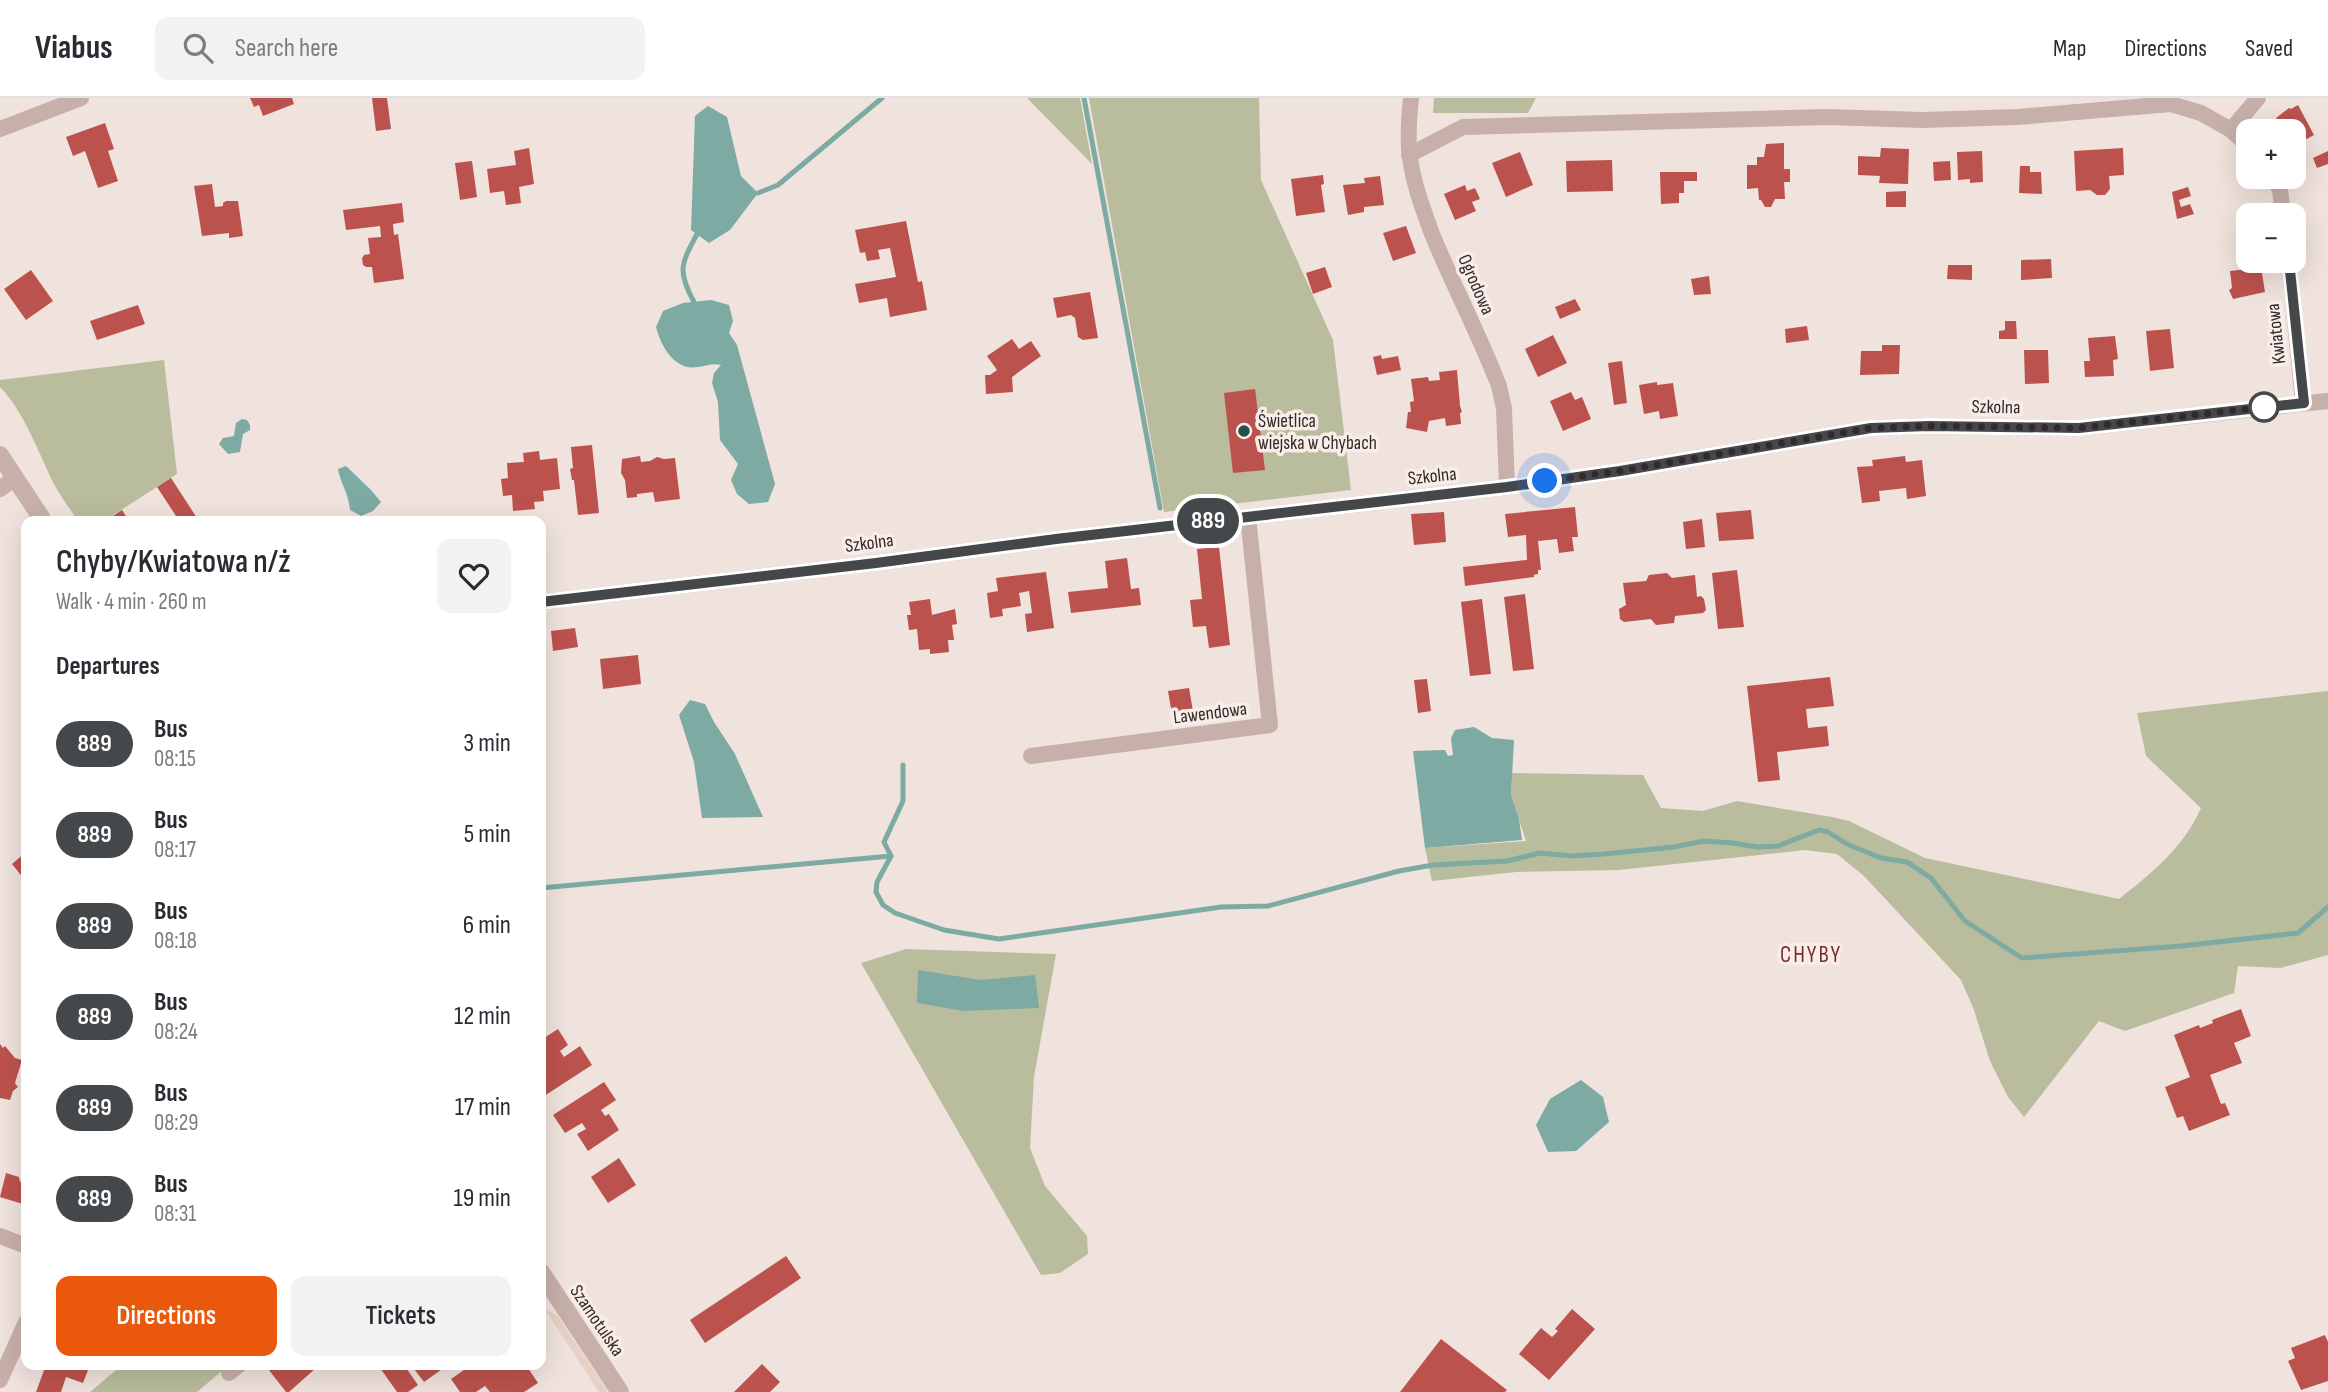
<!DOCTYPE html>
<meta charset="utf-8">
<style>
:root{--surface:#fff;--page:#f2f2f3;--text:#2b2b33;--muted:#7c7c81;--line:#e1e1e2;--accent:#ea580c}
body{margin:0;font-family:"Sofia Sans Condensed",sans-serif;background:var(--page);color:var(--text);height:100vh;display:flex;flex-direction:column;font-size:26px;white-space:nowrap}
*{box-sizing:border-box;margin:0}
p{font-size:23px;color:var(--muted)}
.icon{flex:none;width:38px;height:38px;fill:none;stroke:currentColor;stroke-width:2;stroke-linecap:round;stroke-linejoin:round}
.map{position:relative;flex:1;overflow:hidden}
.details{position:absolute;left:21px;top:418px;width:525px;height:854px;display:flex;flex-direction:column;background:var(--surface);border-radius:14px;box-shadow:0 7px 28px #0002}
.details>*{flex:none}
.badge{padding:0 14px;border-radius:23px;font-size:24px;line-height:46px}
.tools{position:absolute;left:2236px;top:21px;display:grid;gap:14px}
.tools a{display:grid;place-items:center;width:70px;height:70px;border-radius:14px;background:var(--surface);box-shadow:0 7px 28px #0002;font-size:35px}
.you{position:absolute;width:35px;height:35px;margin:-18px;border:5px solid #fff;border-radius:50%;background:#1a73e8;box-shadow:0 0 0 10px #1a73e833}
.map>.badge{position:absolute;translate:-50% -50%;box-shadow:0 0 0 4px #fff}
h2{padding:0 35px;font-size:26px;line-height:63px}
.round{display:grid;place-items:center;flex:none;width:74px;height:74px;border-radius:14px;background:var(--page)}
.head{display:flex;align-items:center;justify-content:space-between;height:119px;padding:0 35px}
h1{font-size:33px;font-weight:600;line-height:52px}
.primary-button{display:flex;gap:14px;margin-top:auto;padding:14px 35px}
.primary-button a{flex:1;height:80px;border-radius:14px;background:var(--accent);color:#fff;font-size:28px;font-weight:600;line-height:80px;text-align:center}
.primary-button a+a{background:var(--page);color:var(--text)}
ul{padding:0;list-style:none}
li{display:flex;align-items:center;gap:21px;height:91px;padding:0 35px}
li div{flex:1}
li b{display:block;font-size:26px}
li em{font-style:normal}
li .badge{min-width:77px;font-weight:700;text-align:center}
header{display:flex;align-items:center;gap:42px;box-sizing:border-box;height:98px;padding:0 35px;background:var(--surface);border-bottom:2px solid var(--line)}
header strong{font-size:33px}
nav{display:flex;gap:38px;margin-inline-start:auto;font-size:24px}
.search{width:490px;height:63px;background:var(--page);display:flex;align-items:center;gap:18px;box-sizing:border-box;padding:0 24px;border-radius:14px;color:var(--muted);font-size:26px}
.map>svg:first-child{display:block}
</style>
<header>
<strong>Viabus</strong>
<div class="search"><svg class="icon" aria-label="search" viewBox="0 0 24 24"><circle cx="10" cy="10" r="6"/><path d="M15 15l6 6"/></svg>Search here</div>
<nav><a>Map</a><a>Directions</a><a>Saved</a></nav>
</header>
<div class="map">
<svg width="2328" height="1294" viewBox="0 0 2328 1294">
<rect width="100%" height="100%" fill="#f0e2dc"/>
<g fill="#b9bd9d">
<polygon points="1027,0 1080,0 1092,66"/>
<polygon points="1089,0 1259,0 1261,82 1333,242 1351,392 1164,414"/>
<polygon points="1434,0 1536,0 1528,15 1433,15"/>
<path d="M164,262L177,376L104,423H78C70,411 61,399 54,386C38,354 25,315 0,289V282Z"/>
<path d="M2328,593V857L2280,870L2238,868L2234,895L2125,933L2099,923L2024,1019L2008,999L1990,963L1974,912L1961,882L1864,778L1837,756L1805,752L1619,772L1516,774L1432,783L1425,750L1526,743L1511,697L1512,675L1643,677L1661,710L1703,713L1737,703L1832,719L1849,723L1925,760L2119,801C2152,775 2184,749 2201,710L2146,658L2137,615Z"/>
<polygon points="906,851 1056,856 1034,979 1030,1050 1045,1088 1087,1138 1088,1156 1060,1175 1041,1177 861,865"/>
<polygon points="122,1267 229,1267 197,1294 90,1294"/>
</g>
<polygon fill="#e7d0c4" points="544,1210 557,1217 608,1294 599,1294"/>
<g fill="#7daaa3">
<polygon points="708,8 727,19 741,78 758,95 730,132 709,145 691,132 695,18"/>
<path d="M711,202L729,207L733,223L729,235L737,247L775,386L768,404L749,406L737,396L731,382L738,366L720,342L718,304L712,285L714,275L721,267C712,265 707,268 698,269C674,273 661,248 656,229L663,213L683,205Z"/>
<polygon points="242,321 247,322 250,327 250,332 243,336 240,354 228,356 219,346 223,340 234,338 236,325"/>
<path d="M346,368L371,392L381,404L373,413L361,418L350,412C348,393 341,387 338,371Z"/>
<polygon points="690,602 705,606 714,624 735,656 763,719 702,720 694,664 679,617"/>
<polygon points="1474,629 1492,640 1514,642 1511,697 1519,721 1522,742 1425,750 1413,653 1445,652 1448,658 1453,657 1451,640 1455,632"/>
<polygon points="918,872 981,882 1035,877 1039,910 964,913 917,905"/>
<polygon points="1581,982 1603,999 1609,1024 1576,1053 1548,1054 1536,1027 1550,1001"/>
</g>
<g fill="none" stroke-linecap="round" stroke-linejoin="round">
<g stroke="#7daaa3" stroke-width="5">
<polyline points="1084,0 1160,410"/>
<polyline points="758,95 778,87 882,0"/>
<path d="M694,204C677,173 681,166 697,136"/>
<polyline points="903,667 903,703 884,744 891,758 877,784 876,794 883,807 895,815 944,832 999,841 1221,809 1268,808 1399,773 1433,767 1507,763 1540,755 1573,758 1604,756 1674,749 1704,743 1733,745 1757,749 1778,748 1819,732 1828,734 1847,746 1881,760 1907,764 1931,780 1965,823 2022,860 2181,848 2298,835 2328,809"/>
<polyline points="541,790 891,758"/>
</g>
</g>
<g fill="#bc524d">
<polygon points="250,0 292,0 294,6 263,18 259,7 254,9"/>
<polygon points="372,0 387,0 391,31 376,33"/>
<polygon points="2298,7 2314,37 2294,48 2294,33 2283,33 2276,20 2289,10 2291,11"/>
<polygon points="105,25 114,51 108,53 118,83 98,90 85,53 73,58 66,39"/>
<polygon points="1784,45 1784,71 1790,71 1790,84 1784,84 1785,101 1775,101 1771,109 1765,109 1761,102 1759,102 1758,90 1747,91 1747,67 1757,67 1757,59 1764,59 1766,46"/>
<polygon points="529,50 534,86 519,89 521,105 506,107 504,93 490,95 487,71 516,67 514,53"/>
<polygon points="1881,50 1909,51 1908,86 1879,85 1880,78 1858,77 1858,58 1880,59"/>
<polygon points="2123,50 2124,77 2109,78 2110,91 2105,97 2097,97 2090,92 2076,93 2074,53"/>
<polygon points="1982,53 1983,84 1970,85 1970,81 1958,82 1957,54"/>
<polygon points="2328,53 2328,66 2317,70 2313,60"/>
<polygon points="1520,54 1533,87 1506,99 1492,65"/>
<polygon points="1612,62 1613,93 1567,94 1566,63"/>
<polygon points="472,63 477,99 460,102 455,65"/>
<polygon points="1950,63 1951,82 1934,83 1933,64"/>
<polygon points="2020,68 2030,68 2030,74 2041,74 2042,96 2019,95"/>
<polygon points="1660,74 1697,74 1697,83 1684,83 1684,95 1679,95 1679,105 1661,106"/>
<polygon points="1323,77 1324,86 1321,87 1325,114 1296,118 1291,81"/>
<polygon points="1380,78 1384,107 1364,109 1364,114 1348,117 1343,87 1365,85 1364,80"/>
<polygon points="212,86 215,109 223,108 223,105 226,103 238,103 243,138 229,140 229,135 202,138 194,88"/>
<polygon points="1465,87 1467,93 1475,90 1480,101 1472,104 1476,113 1455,122 1444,96"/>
<polygon points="2188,89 2191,98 2179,102 2181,109 2190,106 2194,116 2177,121 2172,94"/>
<polygon points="1906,93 1906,109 1886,109 1886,94"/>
<polygon points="402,105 404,124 393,126 394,137 398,136 404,181 374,185 372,169 366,169 363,167 362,160 364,157 370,156 368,140 381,139 380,128 346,132 343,112"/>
<polygon points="906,123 918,184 922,183 927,212 890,219 887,200 859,205 855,186 896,179 890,150 878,152 880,161 867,163 865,154 860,155 855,132"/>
<polygon points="1406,128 1416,155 1393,163 1383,135"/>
<polygon points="2051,161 2052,180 2021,182 2021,162"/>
<polygon points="2247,163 2260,163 2265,194 2233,201 2229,192 2232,190 2230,173 2248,171"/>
<polygon points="1948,167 1972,167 1972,182 1947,181"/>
<polygon points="1325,169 1332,189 1313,196 1306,175"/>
<polygon points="31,172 53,203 26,222 4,191"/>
<polygon points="1709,178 1711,196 1694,197 1691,181"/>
<polygon points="1090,194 1098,240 1083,242 1078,239 1075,220 1071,217 1057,220 1053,200"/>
<polygon points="1575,201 1581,212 1560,221 1555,209"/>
<polygon points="138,207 145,226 97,242 90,223"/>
<polygon points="2005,223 2016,223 2017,241 1999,241 1999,233 2005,232"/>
<polygon points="1807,228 1809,242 1786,245 1785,231"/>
<polygon points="2170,231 2174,270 2150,273 2146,233"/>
<polygon points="1553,237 1567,265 1538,279 1525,251"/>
<polygon points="2115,238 2118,261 2113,262 2114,278 2085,279 2084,263 2090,263 2088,240"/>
<polygon points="1012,241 1019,251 1031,243 1041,258 1012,279 1013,294 986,296 985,277 990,277 997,272 987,258"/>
<polygon points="1882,247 1900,247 1899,276 1860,277 1861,253 1882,253"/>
<polygon points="2024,252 2048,252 2049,285 2025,286"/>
<polygon points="1381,257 1382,261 1398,258 1401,272 1377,277 1373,259"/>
<polygon points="1622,263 1627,305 1614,307 1608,265"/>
<polygon points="1457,272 1460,308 1462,314 1460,315 1461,326 1446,328 1445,320 1429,323 1427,334 1406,330 1408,314 1411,314 1410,304 1414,303 1411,281 1428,279 1429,283 1440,282 1439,274"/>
<polygon points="1657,284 1657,287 1673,285 1678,318 1660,321 1659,313 1644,316 1639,287"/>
<polygon points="1255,291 1265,372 1233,375 1224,295"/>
<polygon points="1571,294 1575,302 1582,299 1591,321 1563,333 1550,303"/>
<polygon points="592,347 599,415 578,417 574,382 572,382 570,371 573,370 571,349"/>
<polygon points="539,353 540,362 557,360 560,391 543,393 544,403 534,404 535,411 513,413 512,397 503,398 501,381 508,380 507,365 524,364 523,355"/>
<polygon points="640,358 641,364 650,363 657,359 664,361 675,360 680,401 655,404 653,394 637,396 637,399 627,400 625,382 621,375 622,361"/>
<polygon points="1905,358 1906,364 1922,362 1926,398 1907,401 1906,390 1879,393 1880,403 1862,405 1857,369 1873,368 1872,362"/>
<polygon points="171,380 197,420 191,424 180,424 157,389"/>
<polygon points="1575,409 1578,439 1572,439 1574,453 1559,455 1557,441 1538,443 1541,472 1538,472 1538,476 1534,477 1534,479 1465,488 1463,469 1527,462 1526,437 1508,439 1505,416"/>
<polygon points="122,412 130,424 104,424"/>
<polygon points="1751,412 1754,441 1719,443 1716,415"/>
<polygon points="1444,414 1446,444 1414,447 1411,416"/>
<polygon points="346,418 347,424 315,424 315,422"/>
<polygon points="1702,421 1705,449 1686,451 1683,424"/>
<polygon points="1219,449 1230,547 1209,550 1206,528 1193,529 1190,502 1202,501 1197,451"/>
<polygon points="1127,460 1131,491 1139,490 1141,507 1071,515 1068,494 1108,490 1105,463"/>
<polygon points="1737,472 1744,529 1718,531 1712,475"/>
<polygon points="1046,474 1054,530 1027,534 1025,516 1032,515 1029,493 1019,495 1021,508 1002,511 1003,518 990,520 987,495 998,493 996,480"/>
<polygon points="1667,475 1672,480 1695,477 1697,499 1701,498 1704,501 1706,512 1703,515 1675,518 1674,525 1656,527 1651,521 1624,524 1620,521 1619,511 1626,507 1623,485 1646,483 1649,477"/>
<polygon points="1525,496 1534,571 1513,573 1504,499"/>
<polygon points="930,501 932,517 955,511 957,526 952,527 954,542 948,542 949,554 930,556 930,551 919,552 917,531 909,532 907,517 911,517 909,504"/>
<polygon points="1482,501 1491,576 1470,578 1461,504"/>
<polygon points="575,530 578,549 553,553 551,533"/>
<polygon points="638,557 641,586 603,591 600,561"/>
<polygon points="1830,579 1834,608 1806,611 1808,630 1827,628 1829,648 1777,654 1780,682 1758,684 1747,588"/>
<polygon points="1427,581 1431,613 1418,615 1414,582"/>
<polygon points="1189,590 1193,613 1172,616 1168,593"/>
<polygon points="26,754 26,779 24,781 12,766"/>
<polygon points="2241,911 2251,938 2234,945 2242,965 2210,977 2221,1006 2225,1005 2230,1017 2189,1033 2183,1018 2177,1020 2165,989 2190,979 2174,937 2199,927 2200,930 2213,925 2212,922"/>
<polygon points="558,931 568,947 560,953 564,959 580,948 592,967 541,1000 541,974 544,972 541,966 541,942"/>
<polygon points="0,946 3,950 5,948 15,960 22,962 15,985 18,989 13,993 10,1002 0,1000"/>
<polygon points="604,984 616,1002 601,1012 605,1018 609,1016 619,1032 588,1053 577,1036 586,1031 582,1025 565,1035 553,1017"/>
<polygon points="619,1060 636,1087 608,1105 591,1079"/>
<polygon points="6,1075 19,1079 20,1084 26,1082 26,1107 0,1099"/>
<polygon points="786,1158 801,1180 705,1245 690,1222"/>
<polygon points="1572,1211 1595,1231 1549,1282 1519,1256 1541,1230 1552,1239 1558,1233 1555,1231"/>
<polygon points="2325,1237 2328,1244 2328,1283 2301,1292 2288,1263 2295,1260 2291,1250"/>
<polygon points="1441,1241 1507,1292 1505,1294 1400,1294"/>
<polygon points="762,1266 780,1284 770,1294 734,1294"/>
<polygon points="46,1267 90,1267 83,1285 66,1279 61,1294 36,1294"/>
<polygon points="265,1267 314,1267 316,1270 289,1294 286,1294"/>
<polygon points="378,1267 404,1267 418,1287 408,1294 397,1294"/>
<polygon points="411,1267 444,1267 445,1269 424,1284"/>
<polygon points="471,1267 526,1267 538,1285 524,1294 490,1294 485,1288 476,1294 460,1294 451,1281"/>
</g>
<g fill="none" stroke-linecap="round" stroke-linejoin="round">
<g stroke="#c7b0a9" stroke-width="16">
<path d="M1411,0C1409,19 1407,40 1410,59C1413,85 1423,111 1432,136C1453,187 1479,236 1499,288L1504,310L1507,389"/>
<polyline points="0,31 81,0"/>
<polyline points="2231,32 2258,0"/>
<polyline points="1409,57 1463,29 1827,19 1922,22 2018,19 2171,6 2201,15 2231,32 2249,49"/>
<polyline points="2273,79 2280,92 2283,117"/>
<polyline points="2289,163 2303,305"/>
<polyline points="0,391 15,380"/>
<polyline points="541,504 876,465 1056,441 1507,389 1620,373 1871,330 1929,328 2079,330 2328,303"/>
<polyline points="1031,658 1270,627 1248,419"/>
<polyline points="0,1138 26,1148"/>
<polyline points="229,1275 239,1267"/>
<polyline points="0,1282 26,1224"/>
</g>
<g stroke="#c7b0a9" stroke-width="18">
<polyline points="0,357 44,424"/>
<polyline points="541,1174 620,1294"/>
</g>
</g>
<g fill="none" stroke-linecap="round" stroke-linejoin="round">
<g stroke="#fff" stroke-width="16">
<polyline id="line" points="541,504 876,465 1056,441 1507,389 1620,373 1871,330 1929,328 2079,330 2304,305 2289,163"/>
</g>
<use href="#line" stroke="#45484a" stroke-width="10"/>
<polyline stroke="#342928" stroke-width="7" stroke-dasharray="0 12.6" points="1545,383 1620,373 1871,330 1929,328 2079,330 2264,309"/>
</g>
<circle fill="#fff" stroke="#45484a" stroke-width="3.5" cx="2264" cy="309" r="14"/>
<circle fill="#21524c" stroke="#f8ede8" stroke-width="2.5" cx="1244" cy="333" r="7"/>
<g text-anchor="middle" stroke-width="7" stroke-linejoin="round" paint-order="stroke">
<g font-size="19" fill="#342928" stroke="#f8ede8">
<text transform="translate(1477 186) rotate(66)" y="7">Ogrodowa</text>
<text transform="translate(2275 236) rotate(-96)" y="7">Kwiatowa</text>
<text transform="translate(1996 308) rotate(1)" y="7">Szkolna</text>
<text transform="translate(1432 377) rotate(-6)" y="7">Szkolna</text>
<text transform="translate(869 444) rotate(-7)" y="7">Szkolna</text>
<text transform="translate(1210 614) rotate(-7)" y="7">Lawendowa</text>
<text transform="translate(598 1222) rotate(56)" y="7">Szamotulska</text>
</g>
<g font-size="19" fill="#342928" stroke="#f8ede8" text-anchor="start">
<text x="1258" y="329">Świetlica<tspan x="1258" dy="22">wiejska w Chybach</tspan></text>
</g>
<g font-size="23" letter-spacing="2" fill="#7d2b28" stroke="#f8ede8">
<text x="1811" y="864">CHYBY</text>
</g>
</g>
</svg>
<div class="tools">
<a>+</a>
<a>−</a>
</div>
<div class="you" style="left:1545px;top:383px"></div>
<b class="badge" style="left:1208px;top:423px;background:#45484a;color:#fff">889</b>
<section class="details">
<div class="head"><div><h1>Chyby/Kwiatowa n/ż</h1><p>Walk · 4 min · 260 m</p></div><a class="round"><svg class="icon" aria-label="heart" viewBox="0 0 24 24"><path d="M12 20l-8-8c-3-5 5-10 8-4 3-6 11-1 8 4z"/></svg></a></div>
<h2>Departures</h2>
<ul>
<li><span class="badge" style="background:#45484a;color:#fff">889</span><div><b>Bus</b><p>08:15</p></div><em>3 min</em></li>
<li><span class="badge" style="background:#45484a;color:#fff">889</span><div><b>Bus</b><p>08:17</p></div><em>5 min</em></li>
<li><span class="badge" style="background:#45484a;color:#fff">889</span><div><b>Bus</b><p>08:18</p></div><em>6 min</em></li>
<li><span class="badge" style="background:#45484a;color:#fff">889</span><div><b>Bus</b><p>08:24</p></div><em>12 min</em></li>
<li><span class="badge" style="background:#45484a;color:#fff">889</span><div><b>Bus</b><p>08:29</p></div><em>17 min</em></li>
<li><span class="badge" style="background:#45484a;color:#fff">889</span><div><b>Bus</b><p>08:31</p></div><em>19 min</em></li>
</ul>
<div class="primary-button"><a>Directions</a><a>Tickets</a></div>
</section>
</div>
